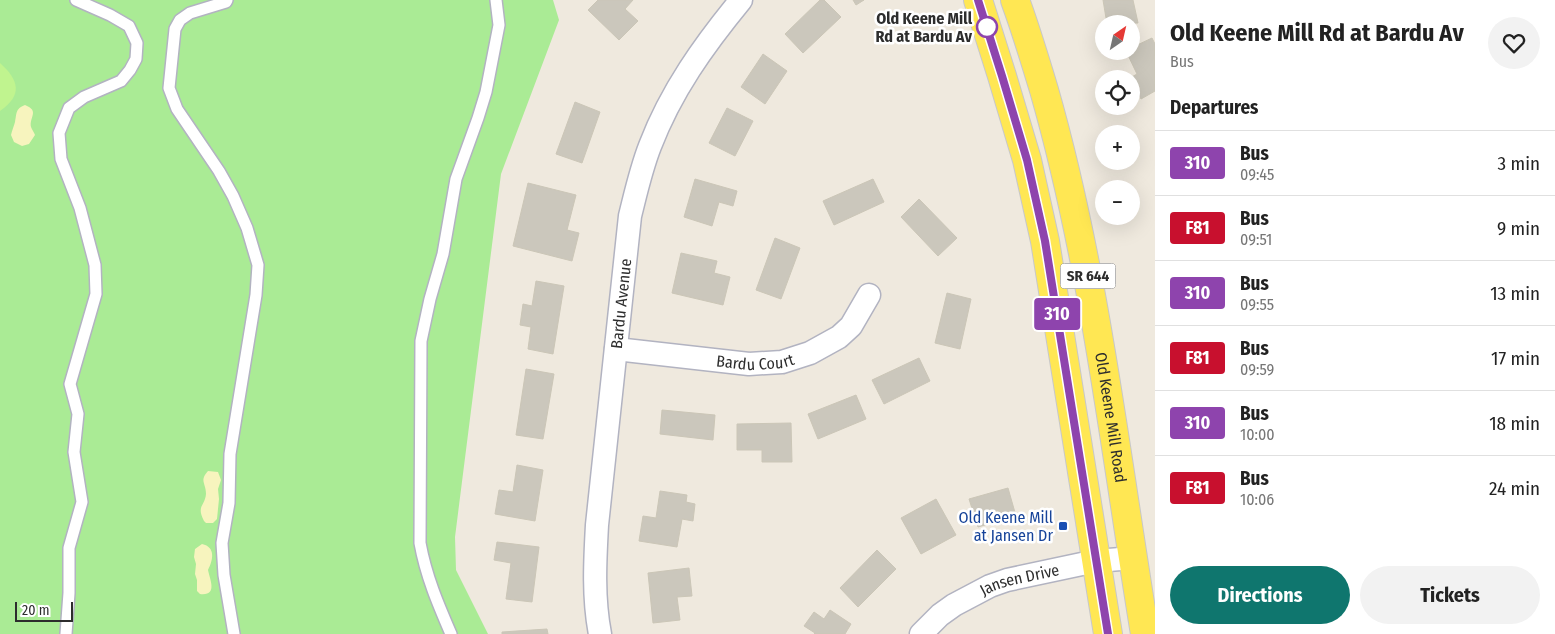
<!DOCTYPE html>
<meta charset="utf-8">
<style>
:root{--surface:#fff;--page:#f2f2f2;--text:#222;--muted:#767676;--line:#e0e0e0;--accent:#0f766e}
body{margin:0;font-family:"Fira Sans Condensed",sans-serif;background:var(--page);color:var(--text);height:100vh;display:flex;flex-direction:column;font-size:19px;white-space:nowrap}
*{box-sizing:border-box;margin:0}
p{font-size:16px;color:var(--muted)}
.icon{flex:none;width:28px;height:28px;fill:none;stroke:currentColor;stroke-width:2;stroke-linecap:round;stroke-linejoin:round}
.map{position:relative;flex:1;overflow:hidden}
.details{display:flex;flex-direction:column;background:var(--surface);width:400px}
.details>*{flex:none}
.badge{padding:0 10px;border-radius:4px;font-size:18px;line-height:32px}
.needle{width:32px;rotate:34deg}
.fabs{position:absolute;left:1095px;top:15px;display:grid;gap:10px}
.fabs a{display:grid;place-items:center;width:45px;height:45px;border-radius:50%;background:var(--surface);box-shadow:0 5px 20px #0002;font-size:25px}
.scale{position:absolute;left:15px;bottom:12px;width:58px;box-sizing:border-box;padding-left:5px;border:2px solid #2d2d2d;border-top:0;font-size:14px;line-height:18px;white-space:nowrap;color:#2d2d2d;-webkit-text-stroke:4px #fff;paint-order:stroke}
.map>.badge{position:absolute;translate:-50% -50%;box-shadow:0 0 0 2px #fff}
h2{padding:0 15px;font-size:19px;line-height:45px}
.round{display:grid;place-items:center;flex:none;width:52px;height:52px;border-radius:26px;background:var(--page)}
.overview{display:flex;align-items:center;justify-content:space-between;height:85px;padding:0 15px}
h1{font-size:24px;font-weight:700;line-height:38px}
.button{display:flex;gap:10px;margin-top:auto;padding:10px 15px}
.button a{flex:1;height:58px;border-radius:30px;background:var(--accent);color:#fff;font-size:20px;font-weight:700;line-height:58px;text-align:center}
.button a+a{background:var(--page);color:var(--text)}
ul{padding:0;list-style:none}
li{display:flex;align-items:center;gap:15px;height:65px;padding:0 15px;border-top:1px solid var(--line)}
li div{flex:1}
li b{display:block;font-size:19px}
li em{font-style:normal}
li .badge{min-width:55px;font-weight:700;text-align:center}
main{display:flex;flex:1;min-height:0}
.map>svg:first-child{display:block}
</style>
<main>
<div class="map">
<svg width="1155" height="634" viewBox="0 0 1155 634">
<rect width="100%" height="100%" fill="#efe9de"/>
<polygon fill="#aaeb95" points="0,0 553,0 559,20 501,174 455,537 456,570 488,634 0,634"/>
<g fill="#f7f4be">
<path d="M25,105C40,111 29,117 31,127C32,130 34,132 35,135L29,144L22,146L14,142L11,135C12,130 14,126 15,122C17,113 15,109 25,105Z"/>
<path d="M208,471L218,472L221,480L218,489L219,499L217,519L213,523H206L204,521C196,506 205,506 206,494C206,483 199,481 208,471Z"/>
<path d="M202,544C216,547 213,560 208,570C210,580 218,596 200,594L197,591V580L195,574L196,564L194,557L195,549Z"/>
</g>
<path fill="#c0f48f" d="M0,63C19,80 23,95 0,111Z"/>
<g fill="#cbc7bc" stroke="#cbc6b7">
<polygon points="598,0 633,0 625,9 638,21 619,40 588,10"/>
<polygon points="820,0 824,0 841,17 803,53 785,34"/>
<polygon points="853,0 864,0 856,5"/>
<polygon points="1103,0 1133,0 1138,23 1107,24"/>
<polygon points="1152,38 1155,44 1155,91 1141,99 1130,78 1137,74 1126,51 1131,51 1131,48"/>
<polygon points="763,54 787,71 765,104 741,87"/>
<polygon points="575,102 600,112 582,163 556,154"/>
<polygon points="727,108 753,121 735,156 709,143"/>
<polygon points="695,179 737,191 733,206 719,202 712,226 684,217"/>
<polygon points="873,179 884,202 834,225 823,201"/>
<polygon points="528,183 576,195 567,230 579,233 572,261 513,246"/>
<polygon points="919,199 957,238 938,256 901,217"/>
<polygon points="775,238 800,248 781,299 756,290"/>
<polygon points="681,253 717,261 714,273 730,277 723,305 672,293"/>
<polygon points="536,281 564,286 553,354 528,349 531,327 520,325 523,304 532,306"/>
<polygon points="947,293 971,299 960,349 935,343"/>
<polygon points="919,358 930,381 884,404 872,380"/>
<polygon points="526,369 554,374 543,439 516,435"/>
<polygon points="856,395 866,419 818,439 808,414"/>
<polygon points="662,410 715,415 713,440 660,434"/>
<polygon points="791,423 792,462 762,462 762,450 737,450 737,424"/>
<polygon points="517,465 543,470 535,521 495,514 499,490 513,492"/>
<polygon points="1008,488 1016,516 978,527 969,499"/>
<polygon points="660,491 687,495 686,502 695,504 693,521 682,519 677,547 639,541 643,516 656,518"/>
<polygon points="936,499 956,535 921,554 901,518"/>
<polygon points="497,542 539,547 532,602 506,599 511,563 494,560"/>
<polygon points="877,550 896,569 858,607 840,588"/>
<polygon points="689,568 692,596 677,597 680,620 653,623 648,573"/>
<polygon points="830,610 851,624 845,634 814,634 815,633 804,626 814,612 824,619"/>
<polygon points="547,629 548,634 502,634 502,632"/>
</g>
<g fill="none" stroke-linecap="round" stroke-linejoin="round">
<g stroke="#b2b3c1" stroke-width="14">
<g id="service">
<polyline points="227,0 226,2 190,13 180,20 175,29 169,88 177,109 219,171 233,196 247,228 258,265 256,295 230,454 229,503 222,543 224,575 234,634"/>
<polyline points="66,634 69,593 69,548 82,502 74,452 78,414 70,384 96,294 95,265 80,208 61,159 59,133 69,108 84,97 121,81 130,70 136,59 137,43 129,26 110,15 76,0"/>
<path d="M451,634C438,604 426,576 420,543L421,341L430,299L443,254L456,179L478,118L486,92L499,25L496,0"/>
</g>
</g>
<g stroke="#b2b3c1" stroke-width="25">
<g id="minor">
<path id="s1" d="M616,349L749,364L782,362L810,353L839,337L851,326L869,295"/>
<path id="s2" d="M600,634C593,598 595,561 597,525L630,216C636,192 641,169 650,146C671,91 704,45 741,0"/>
<path id="s3" d="M921,634L940,615L954,605L990,586L1007,580L1096,561L1133,558"/>
</g>
</g>
<g stroke="#c8c8c8" stroke-width="30">
<g id="primary">
<polyline points="978,0 1002,76 1027,160 1045,241 1108,634"/>
<path id="s4" d="M1015,0C1026,30 1035,60 1044,90C1095,268 1115,452 1145,634"/>
</g>
</g>
<use href="#service" stroke="#fff" stroke-width="11"/>
<use href="#minor" stroke="#fff" stroke-width="22"/>
<use href="#primary" stroke="#ffe753" stroke-width="28"/>
</g>
<g fill="none" stroke-linecap="round" stroke-linejoin="round">
<g stroke="#fff" stroke-width="11">
<polyline id="line" points="978,0 1002,76 1027,160 1045,241 1108,634"/>
</g>
<use href="#line" stroke="#8e44ad" stroke-width="8"/>
</g>
<circle fill="#fff" stroke="#8e44ad" stroke-width="2.5" cx="987" cy="27" r="10"/>
<rect fill="#1a4fb4" stroke="#fff" stroke-width="2" x="1058" y="521" width="10" height="10" rx="2.5"/>
<g text-anchor="middle" stroke-width="5" stroke-linejoin="round" paint-order="stroke">
<rect fill="#fff" stroke="#6c6c6c" stroke-width="1" x="1060.5" y="263.5" width="55" height="25" rx="4"/>
<g font-size="15" font-weight="bold" fill="#2d2d2d">
<text x="1088" y="281">SR 644</text>
</g>
<g font-size="16" font-weight="bold" fill="#2d2d2d" stroke="#fff" text-anchor="end">
<text x="972" y="24">Old Keene Mill<tspan x="972" dy="18">Rd at Bardu Av</tspan></text>
</g>
<g font-size="16" fill="#2d2d2d" stroke="#fff">
<text dy="6" stroke="none"><textPath href="#s2" startOffset="332">Bardu Avenue</textPath></text>
<text dy="6" stroke="none"><textPath href="#s1" startOffset="140">Bardu Court</textPath></text>
<text dy="6" stroke="none"><textPath href="#s4" startOffset="429">Old Keene Mill Road</textPath></text>
<text dy="6" stroke="none"><textPath href="#s3" startOffset="115">Jansen Drive</textPath></text>
</g>
<g font-size="16" fill="#164399" stroke="#fff" text-anchor="end">
<text x="1053" y="523">Old Keene Mill<tspan x="1053" dy="18">at Jansen Dr</tspan></text>
</g>
</g>
</svg>
<div class="fabs">
<a><svg class="needle" viewBox="-14 -14 28 28"><path d="M0-13l5 13h-10z" fill="#e53935"/><path d="M0 13l5-13h-10z" fill="#767676"/></svg></a>
<a><svg class="icon" aria-label="locate" viewBox="0 0 24 24"><circle cx="12" cy="12" r="6"/><path d="M12 2v4M12 18v4M2 12h4M18 12h4"/></svg></a>
<a>+</a>
<a>−</a>
</div>
<div class="scale">20 m</div>
<b class="badge" style="left:1057px;top:314px;background:#8e44ad;color:#fff">310</b>
</div>
<section class="details">
<div class="overview"><div><h1>Old Keene Mill Rd at Bardu Av</h1><p>Bus</p></div><a class="round"><svg class="icon" aria-label="heart" viewBox="0 0 24 24"><path d="M12 20l-8-8c-3-5 5-10 8-4 3-6 11-1 8 4z"/></svg></a></div>
<h2>Departures</h2>
<ul>
<li><span class="badge" style="background:#8e44ad;color:#fff">310</span><div><b>Bus</b><p>09:45</p></div><em>3 min</em></li>
<li><span class="badge" style="background:#c8102e;color:#fff">F81</span><div><b>Bus</b><p>09:51</p></div><em>9 min</em></li>
<li><span class="badge" style="background:#8e44ad;color:#fff">310</span><div><b>Bus</b><p>09:55</p></div><em>13 min</em></li>
<li><span class="badge" style="background:#c8102e;color:#fff">F81</span><div><b>Bus</b><p>09:59</p></div><em>17 min</em></li>
<li><span class="badge" style="background:#8e44ad;color:#fff">310</span><div><b>Bus</b><p>10:00</p></div><em>18 min</em></li>
<li><span class="badge" style="background:#c8102e;color:#fff">F81</span><div><b>Bus</b><p>10:06</p></div><em>24 min</em></li>
</ul>
<div class="button"><a>Directions</a><a>Tickets</a></div>
</section>
</main>
